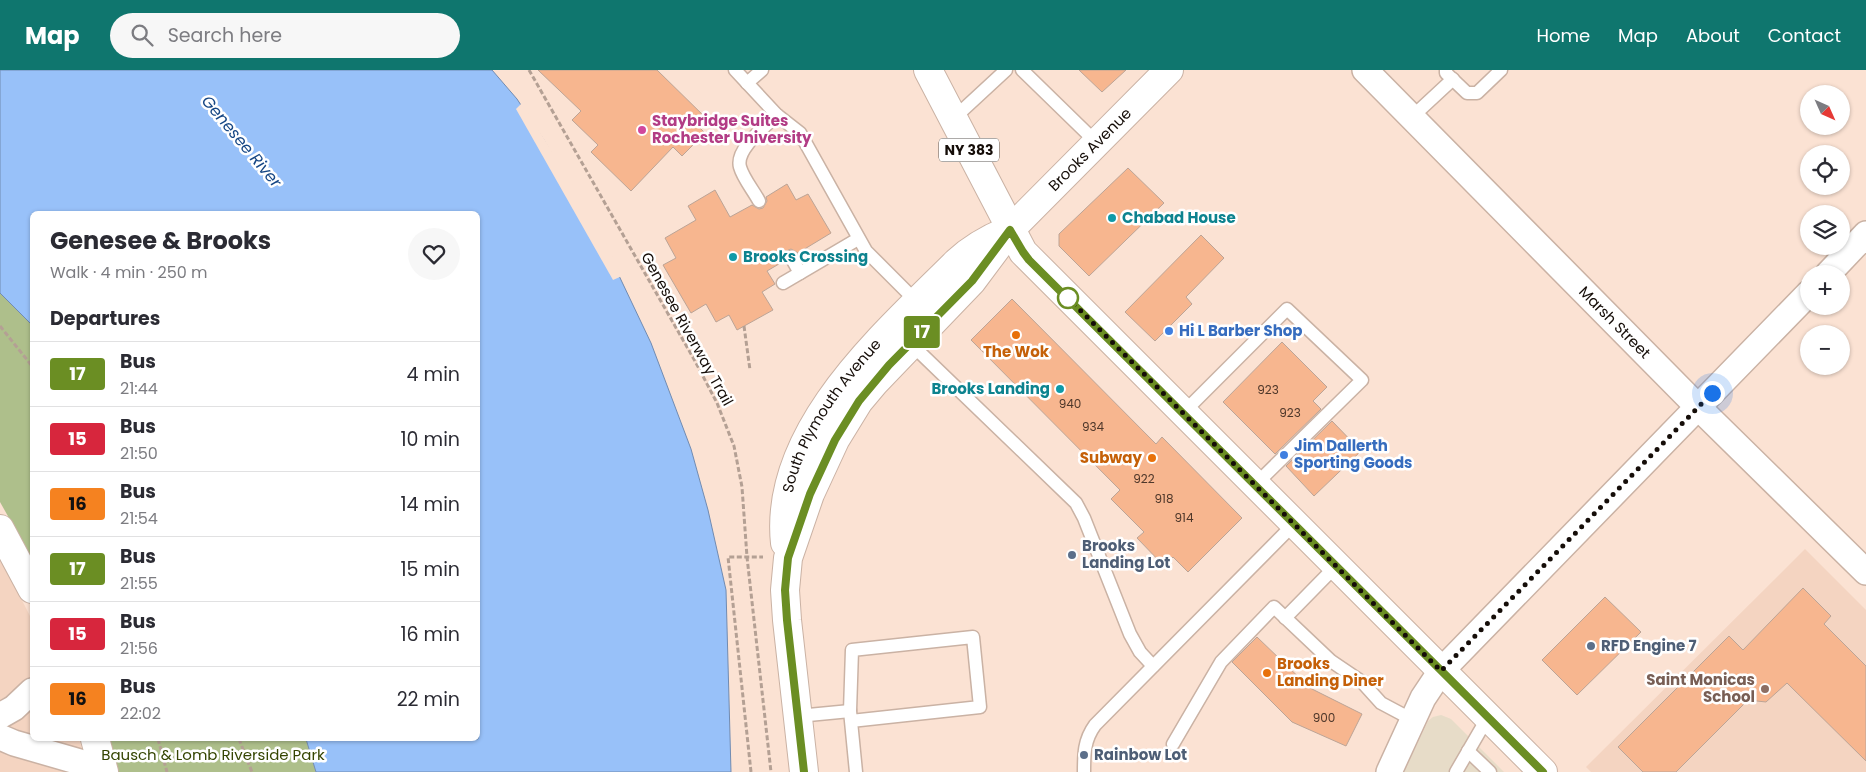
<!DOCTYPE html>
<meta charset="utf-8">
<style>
:root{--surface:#fff;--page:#f7f7f7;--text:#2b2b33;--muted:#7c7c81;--line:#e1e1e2;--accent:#0f766e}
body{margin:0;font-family:Poppins,sans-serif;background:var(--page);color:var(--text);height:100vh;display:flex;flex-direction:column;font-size:19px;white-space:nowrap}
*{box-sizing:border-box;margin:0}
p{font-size:16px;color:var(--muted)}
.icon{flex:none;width:28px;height:28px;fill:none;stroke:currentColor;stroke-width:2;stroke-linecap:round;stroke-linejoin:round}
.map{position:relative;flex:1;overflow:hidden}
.drawer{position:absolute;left:30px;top:141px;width:450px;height:530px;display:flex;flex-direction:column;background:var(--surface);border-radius:8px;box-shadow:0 1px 4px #0004}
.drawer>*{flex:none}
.badge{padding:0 10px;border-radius:4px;font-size:18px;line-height:32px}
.needle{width:32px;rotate:135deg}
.fabs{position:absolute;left:1800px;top:15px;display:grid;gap:10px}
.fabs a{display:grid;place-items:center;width:50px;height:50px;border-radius:50%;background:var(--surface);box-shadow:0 1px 4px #0004;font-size:25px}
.you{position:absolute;width:25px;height:25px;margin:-12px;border:4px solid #fff;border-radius:50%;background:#1a73e8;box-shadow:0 0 0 8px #1a73e833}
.map>.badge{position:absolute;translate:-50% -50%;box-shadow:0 0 0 2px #fff}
h2{padding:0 20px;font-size:19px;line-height:45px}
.round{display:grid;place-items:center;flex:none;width:52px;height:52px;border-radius:26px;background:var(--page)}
.headline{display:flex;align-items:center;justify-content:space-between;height:85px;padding:0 20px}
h1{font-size:24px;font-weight:700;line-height:38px}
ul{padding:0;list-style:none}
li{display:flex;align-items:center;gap:15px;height:65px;padding:0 20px;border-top:1px solid var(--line)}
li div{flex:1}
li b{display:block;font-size:19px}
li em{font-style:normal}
li .badge{min-width:55px;font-weight:700;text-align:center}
header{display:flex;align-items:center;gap:30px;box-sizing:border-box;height:70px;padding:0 25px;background:var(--accent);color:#fff}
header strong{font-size:24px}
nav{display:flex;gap:28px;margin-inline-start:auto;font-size:18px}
.search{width:350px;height:45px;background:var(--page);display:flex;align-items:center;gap:12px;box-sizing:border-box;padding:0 18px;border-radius:28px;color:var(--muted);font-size:19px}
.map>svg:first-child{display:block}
</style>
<header>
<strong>Map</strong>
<div class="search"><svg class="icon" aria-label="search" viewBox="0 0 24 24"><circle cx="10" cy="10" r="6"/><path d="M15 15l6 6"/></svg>Search here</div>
<nav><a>Home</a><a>Map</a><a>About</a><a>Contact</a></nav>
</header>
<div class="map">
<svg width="1866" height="702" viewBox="0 0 1866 702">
<rect width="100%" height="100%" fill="#fbe2d3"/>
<polygon fill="#e7dcc8" points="1441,645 1451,649 1504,702 1404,702 1428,651 1433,647"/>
<g fill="#f4d4c1">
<polygon points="1805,479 1866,540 1866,702 1591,702 1586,697"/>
<polygon points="0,487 32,550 32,669 79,669 89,702 0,702"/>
</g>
<g fill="#aebf8b">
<polygon points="0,223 32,255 32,489 0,432"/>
<polygon points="109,669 306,669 316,702 118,702"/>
</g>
<polygon fill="#98c1f9" stroke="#718bb1" points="0,0 492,0 517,29 544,70 603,172 651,273 691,379 708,440 726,520 731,702 316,702 306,669 478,669 478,144 32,144 32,255 0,223"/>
<polygon fill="#fbe2d3" points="522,33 573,115 605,171 622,206 613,210 516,39"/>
<g fill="#f7b68f" stroke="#bca496">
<polygon points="538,0 657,0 707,49 699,57 705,63 682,86 673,77 631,121 591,82 598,75 572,50 581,41"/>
<polygon points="1079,0 1126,0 1102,22"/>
<polygon points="1128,98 1164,133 1089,206 1059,176 1059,164"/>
<polygon points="787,114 796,130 808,124 831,163 798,183 791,179 784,182 784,191 767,201 775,214 762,222 773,240 737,260 729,245 716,252 706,234 691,243 663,195 676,188 665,168 696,150 688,136 715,120 730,147 752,135 759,139 763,138 767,131 766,127"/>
<polygon points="1201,165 1224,188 1186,227 1192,234 1155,271 1125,242"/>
<polygon points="1012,229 1156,374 1162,367 1242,448 1188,502 1173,487 1164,496 1137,468 1144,462 1111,429 1120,420 971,270"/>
<polygon points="1282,272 1327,317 1313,331 1321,339 1275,384 1223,332"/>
<polygon points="1332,351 1361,381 1314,426 1286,396"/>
<polygon points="1803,518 1831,546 1824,554 1866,596 1866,691 1787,613 1766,632 1748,630 1676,702 1643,702 1618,677 1729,566 1743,580"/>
<polygon points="1605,527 1641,562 1577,625 1542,590"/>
<polygon points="1257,567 1310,618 1362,644 1346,676 1292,652 1232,592"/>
</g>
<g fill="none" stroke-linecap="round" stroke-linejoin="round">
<g stroke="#cab2a4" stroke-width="15">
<g id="service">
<polyline points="735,0 777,45 800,63 866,181 917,232"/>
<polyline points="1022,0 1097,73"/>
<polyline points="1446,0 1446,3 1467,23 1477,23 1501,0"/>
<polyline points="747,13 762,0"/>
<polyline points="1412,47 1453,9"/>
<polyline points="953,49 1006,0"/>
<path d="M759,131C753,120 743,108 740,97C735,79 766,56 777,45"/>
<polyline points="791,187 800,203"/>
<polyline points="783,213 858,169"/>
<polyline points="910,273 1076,433 1084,448 1130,564 1140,582 1153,596"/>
<polyline points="1183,343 1287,239 1362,310 1255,415"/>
<polyline points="1285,548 1336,496"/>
<polyline points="798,646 850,641"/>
<polyline points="851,651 980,637 973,567 852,580 850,641 856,702"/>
<polyline points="1173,674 1221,592 1274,537 1331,591 1362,612 1381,633 1413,650"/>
<polyline points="1468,681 1490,702"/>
<path d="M1084,702C1084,684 1084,670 1095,655L1294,454"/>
<polyline points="1456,702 1488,647"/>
</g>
</g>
<g stroke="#cab2a4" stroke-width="28">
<g id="minor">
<path id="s1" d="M1365,0L1698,337L1866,502"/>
<polyline points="1828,204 1866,164"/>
<polyline points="0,646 14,638 32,621"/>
<polyline points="0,667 14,673 104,699"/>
<polyline points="1389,702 1423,628 1441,601 1809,223"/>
</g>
</g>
<g stroke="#cab2a4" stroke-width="30">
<g id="tertiary">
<polyline points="0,459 32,519"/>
<polyline points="95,669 104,702"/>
</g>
</g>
<g stroke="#cab2a4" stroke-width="30">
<g id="secondary">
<path id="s2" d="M785,473C773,360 885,264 957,192C972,178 988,169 1007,161"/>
<path id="s3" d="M804,702L787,550L785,520L788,488L810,424L835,370L859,331L875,312L972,211L1010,160L1169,0"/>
</g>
</g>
<g stroke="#cab2a4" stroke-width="30">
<polyline id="primary" points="928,0 1023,182 1543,702"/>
</g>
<g stroke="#b4a094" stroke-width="3" stroke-dasharray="5 2.5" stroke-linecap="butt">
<polyline points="529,0 695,291 717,333 734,376 742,417 747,487 771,702"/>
<polyline points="0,256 32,296"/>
<polyline points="744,256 750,300"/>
<polyline points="158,669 167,702"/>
<polyline points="239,669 252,702"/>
<polyline points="751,702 728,487 763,487"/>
</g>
<use href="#service" stroke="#fff" stroke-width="12"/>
<use href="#minor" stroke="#fff" stroke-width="25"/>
<use href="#tertiary" stroke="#fff" stroke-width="28"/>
<use href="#secondary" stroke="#fff" stroke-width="28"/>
<use href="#primary" stroke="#fff" stroke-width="28"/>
</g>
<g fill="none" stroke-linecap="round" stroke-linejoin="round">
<g stroke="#fff" stroke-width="11">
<polyline id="line" points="804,702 787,550 785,520 788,488 810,424 835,370 859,331 889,295 972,211 1010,160 1023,182 1029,190 1543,702"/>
</g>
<use href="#line" stroke="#6b8e23" stroke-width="8"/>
<polyline stroke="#150d08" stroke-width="5" stroke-dasharray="0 9" points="1068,228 1441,601 1712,323"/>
</g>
<circle fill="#d1479c" stroke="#fff" stroke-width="2" cx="642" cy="60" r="5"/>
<g fill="#0f9aa8" stroke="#fff" stroke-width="2">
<circle cx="1112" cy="148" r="5"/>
<circle cx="733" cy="187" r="5"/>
<circle cx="1060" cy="319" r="5"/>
</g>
<circle fill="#fff" stroke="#6b8e23" stroke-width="2.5" cx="1068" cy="228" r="10"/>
<g fill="#3f7fe0" stroke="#fff" stroke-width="2">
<circle cx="1169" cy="261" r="5"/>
<circle cx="1284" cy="385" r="5"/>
</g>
<g fill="#e8710a" stroke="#fff" stroke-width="2">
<circle cx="1016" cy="265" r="5"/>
<circle cx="1152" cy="388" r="5"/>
<circle cx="1267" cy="603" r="5"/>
</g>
<g fill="#5c6f8a" stroke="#fff" stroke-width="2">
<circle cx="1072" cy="485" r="5"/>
<circle cx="1591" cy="576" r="5"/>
<circle cx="1084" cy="685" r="5"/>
</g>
<circle fill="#8d6e63" stroke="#fff" stroke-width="2" cx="1765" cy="619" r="5"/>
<g text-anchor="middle" stroke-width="5" stroke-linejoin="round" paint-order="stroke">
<g font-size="12" fill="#4e372a">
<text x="1268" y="324">923</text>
<text x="1070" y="338">940</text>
<text x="1290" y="347">923</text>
<text x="1093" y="361">934</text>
<text x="1144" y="413">922</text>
<text x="1164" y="433">918</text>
<text x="1184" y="452">914</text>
<text x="1324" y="652">900</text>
</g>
<rect fill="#fff" stroke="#5b5652" stroke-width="1" x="939" y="68.5" width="60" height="23" rx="4"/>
<g font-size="14" font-weight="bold" fill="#150d08">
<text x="969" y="85">NY 383</text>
</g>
<g font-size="15" font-weight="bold" fill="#b23c85" stroke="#fff" text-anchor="start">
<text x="652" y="56">Staybridge Suites<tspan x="652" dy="17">Rochester University</tspan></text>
</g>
<g font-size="15" fill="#150d08" stroke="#fff">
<text dy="5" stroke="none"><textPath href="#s3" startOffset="730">Brooks Avenue</textPath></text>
<text dy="5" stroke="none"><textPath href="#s1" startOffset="355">Marsh Street</textPath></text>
<text transform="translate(687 259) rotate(61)" y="5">Genesee Riverway Trail</text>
<text dy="5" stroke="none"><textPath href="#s2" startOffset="140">South Plymouth Avenue</textPath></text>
</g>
<g font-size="15" font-weight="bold" fill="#0d838f" stroke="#fff" text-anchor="start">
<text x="1122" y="153">Chabad House</text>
<text x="743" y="192">Brooks Crossing</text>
<text x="1050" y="324" text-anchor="end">Brooks Landing</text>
</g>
<g font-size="15" font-weight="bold" fill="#366cbe" stroke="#fff" text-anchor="start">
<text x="1179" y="266">Hi L Barber Shop</text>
<text x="1294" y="381">Jim Dallerth<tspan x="1294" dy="17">Sporting Goods</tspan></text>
</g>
<g font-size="15" font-weight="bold" fill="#c56008" stroke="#fff">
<text x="1016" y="287">The Wok</text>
<text x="1142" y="393" text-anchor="end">Subway</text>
<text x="1277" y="599" text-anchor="start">Brooks<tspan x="1277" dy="17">Landing Diner</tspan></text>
</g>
<g font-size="15" font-weight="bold" fill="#4e5e75" stroke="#fff" text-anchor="start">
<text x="1082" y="481">Brooks<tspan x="1082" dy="17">Landing Lot</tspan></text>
<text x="1601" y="581">RFD Engine 7</text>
<text x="1094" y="690">Rainbow Lot</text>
</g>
<g font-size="15" font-weight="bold" fill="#785e54" stroke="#fff" text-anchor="end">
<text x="1755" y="615">Saint Monicas<tspan x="1755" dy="17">School</tspan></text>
</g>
<g font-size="15" fill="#354502" stroke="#fff">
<text x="213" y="690">Bausch &amp; Lomb Riverside Park</text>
</g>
<g font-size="16" font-style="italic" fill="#164785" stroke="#fff">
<text transform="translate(242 71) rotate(50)" y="6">Genesee River</text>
</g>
</g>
</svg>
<div class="fabs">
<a><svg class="needle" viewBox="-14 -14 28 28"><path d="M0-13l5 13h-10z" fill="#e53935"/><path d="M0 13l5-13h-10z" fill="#7c7c81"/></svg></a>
<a><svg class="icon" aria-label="locate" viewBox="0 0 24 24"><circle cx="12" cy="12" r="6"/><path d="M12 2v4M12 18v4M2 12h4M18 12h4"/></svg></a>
<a><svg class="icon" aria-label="layers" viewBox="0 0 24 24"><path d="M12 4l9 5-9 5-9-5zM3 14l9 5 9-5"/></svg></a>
<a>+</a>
<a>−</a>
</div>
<div class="you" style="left:1712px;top:323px"></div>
<b class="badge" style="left:922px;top:262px;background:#6b8e23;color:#fff">17</b>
<section class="drawer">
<div class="headline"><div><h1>Genesee &amp; Brooks</h1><p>Walk · 4 min · 250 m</p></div><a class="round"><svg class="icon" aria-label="heart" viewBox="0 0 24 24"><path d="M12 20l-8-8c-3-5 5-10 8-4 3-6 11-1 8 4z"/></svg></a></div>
<h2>Departures</h2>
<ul>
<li><span class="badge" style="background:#6b8e23;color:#fff">17</span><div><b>Bus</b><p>21:44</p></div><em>4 min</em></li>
<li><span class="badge" style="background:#d7263d;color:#fff">15</span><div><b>Bus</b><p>21:50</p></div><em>10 min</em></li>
<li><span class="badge" style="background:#f58220;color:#111">16</span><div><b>Bus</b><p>21:54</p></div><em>14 min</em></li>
<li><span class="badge" style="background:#6b8e23;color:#fff">17</span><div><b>Bus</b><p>21:55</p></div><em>15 min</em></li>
<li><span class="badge" style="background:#d7263d;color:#fff">15</span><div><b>Bus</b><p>21:56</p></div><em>16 min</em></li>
<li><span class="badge" style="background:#f58220;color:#111">16</span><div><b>Bus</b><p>22:02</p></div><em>22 min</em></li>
</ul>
</section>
</div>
